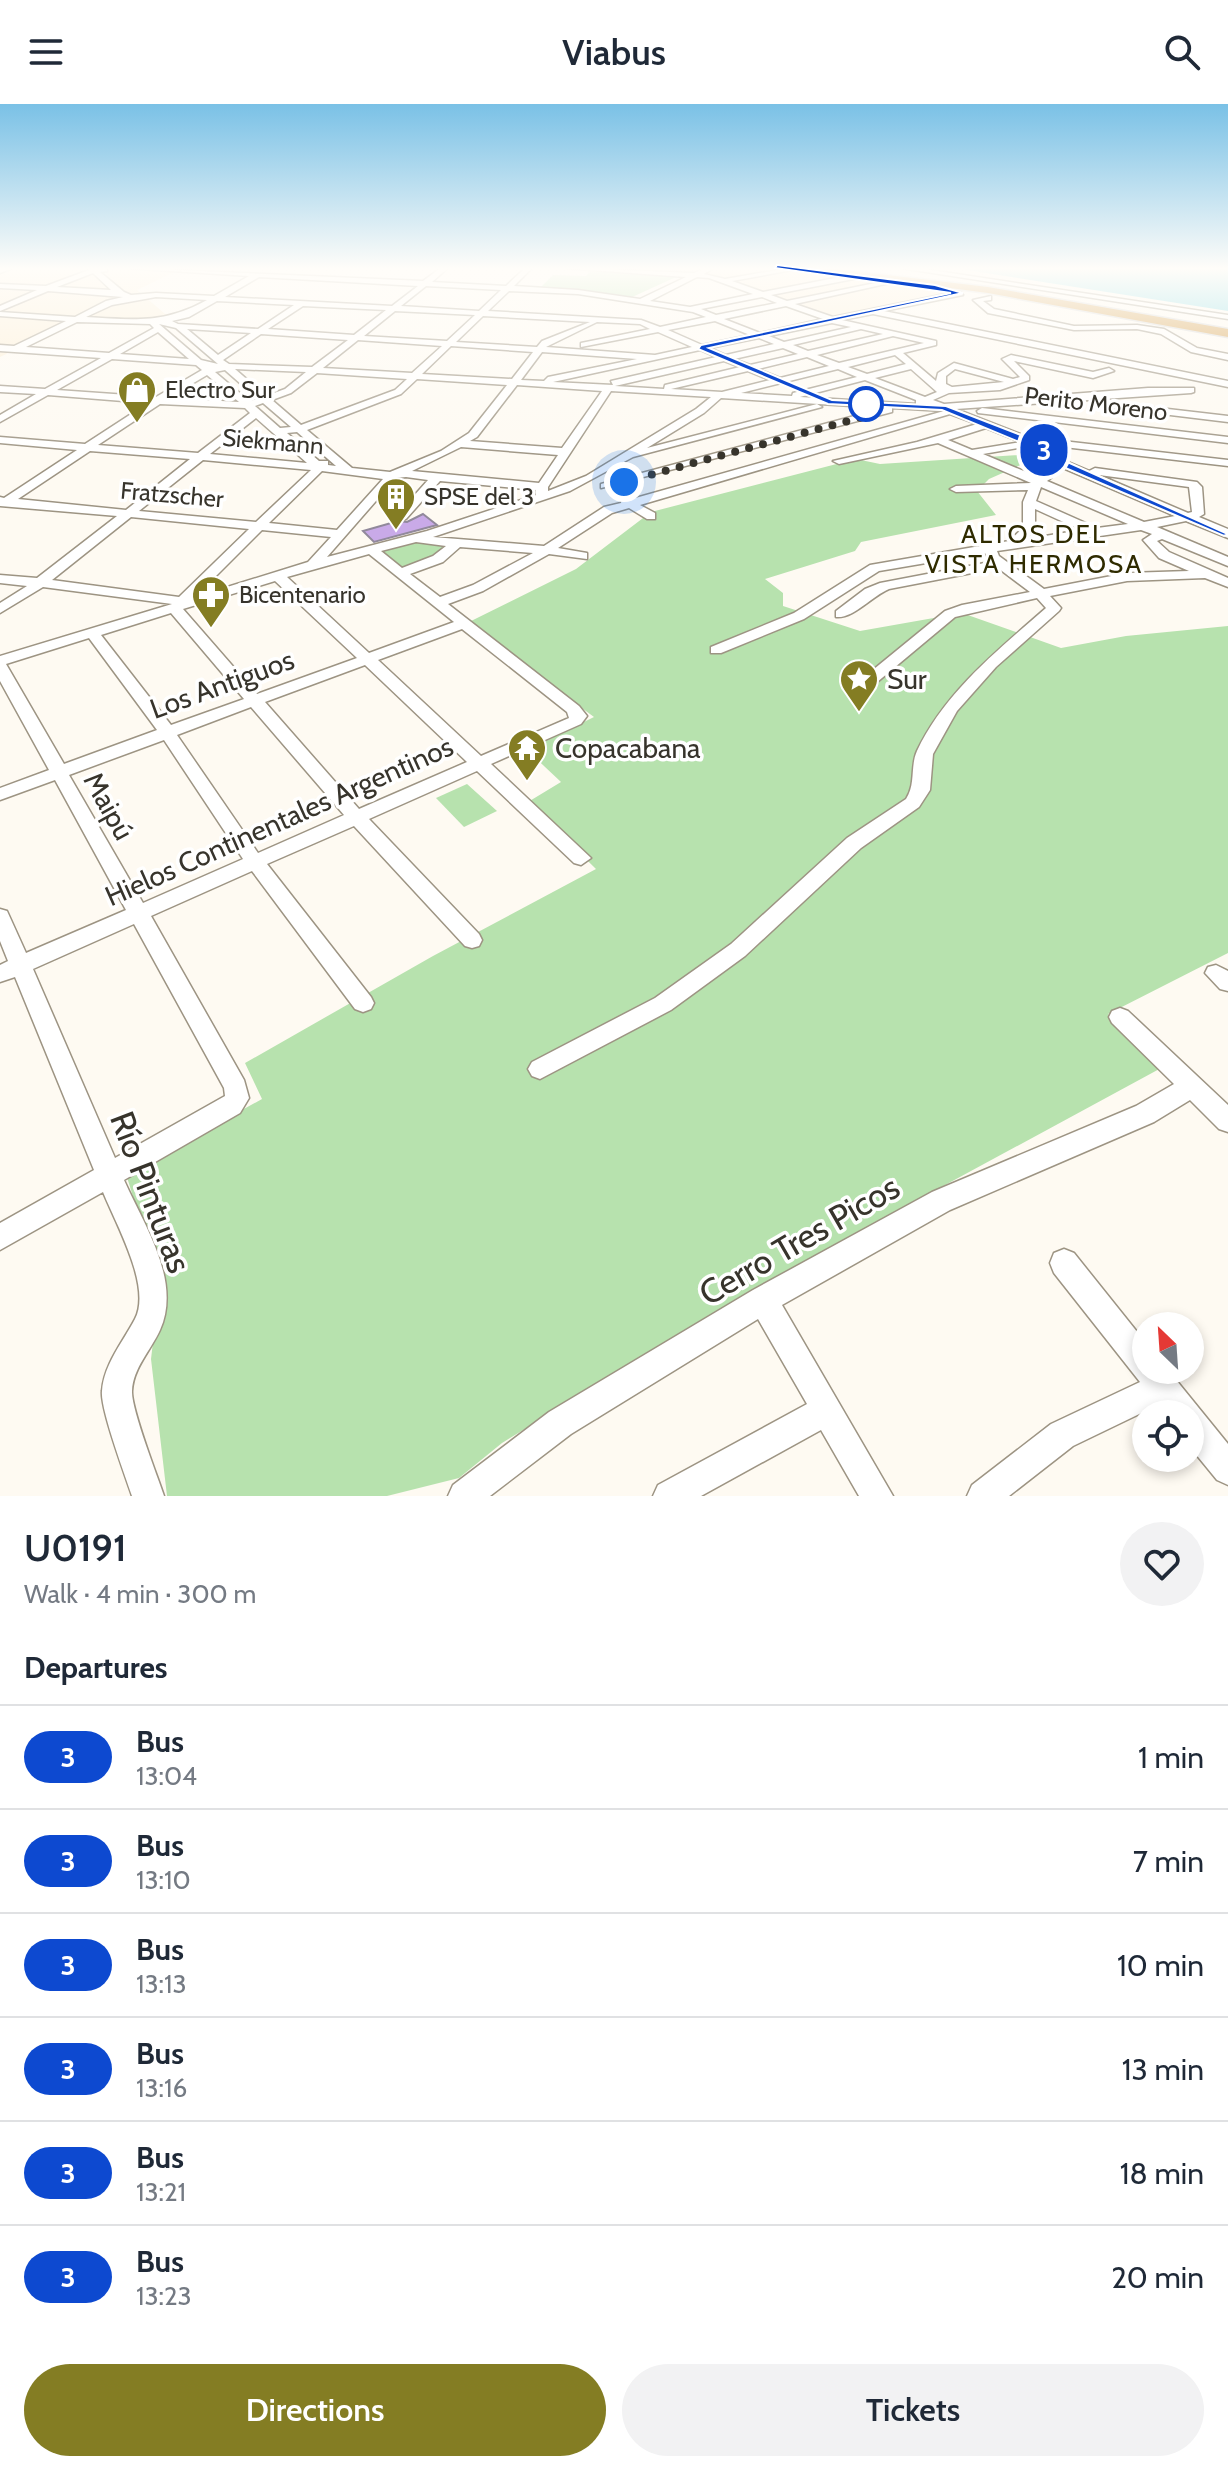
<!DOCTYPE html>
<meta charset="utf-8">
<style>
:root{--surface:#fff;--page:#f2f2f3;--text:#1f2937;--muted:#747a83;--line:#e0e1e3;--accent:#847d23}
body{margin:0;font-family:Cabin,sans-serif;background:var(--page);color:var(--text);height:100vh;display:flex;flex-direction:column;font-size:30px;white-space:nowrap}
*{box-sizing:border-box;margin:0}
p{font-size:26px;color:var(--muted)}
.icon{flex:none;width:44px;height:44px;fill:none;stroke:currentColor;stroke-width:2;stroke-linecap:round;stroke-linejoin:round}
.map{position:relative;height:1392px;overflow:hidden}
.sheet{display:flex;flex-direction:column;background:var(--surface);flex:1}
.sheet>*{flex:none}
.badge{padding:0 16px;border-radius:26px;font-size:28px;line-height:52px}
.needle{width:52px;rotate:335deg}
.buttons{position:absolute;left:1132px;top:1208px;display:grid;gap:16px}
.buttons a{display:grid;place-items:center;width:72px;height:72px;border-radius:50%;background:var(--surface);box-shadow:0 4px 12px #0003;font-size:40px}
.you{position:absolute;width:40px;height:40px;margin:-20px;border:6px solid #fff;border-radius:50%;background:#1a73e8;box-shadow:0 0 0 12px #1a73e833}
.map>.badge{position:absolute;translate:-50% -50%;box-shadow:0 0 0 4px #fff}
h2{padding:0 24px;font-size:30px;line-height:72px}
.round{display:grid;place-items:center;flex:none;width:84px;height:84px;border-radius:42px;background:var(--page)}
.overview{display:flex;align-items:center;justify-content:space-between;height:136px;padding:0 24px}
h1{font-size:38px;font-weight:600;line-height:60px}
.cta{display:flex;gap:16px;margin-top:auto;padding:16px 24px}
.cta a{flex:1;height:92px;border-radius:48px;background:var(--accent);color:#fff;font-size:32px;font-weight:600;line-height:92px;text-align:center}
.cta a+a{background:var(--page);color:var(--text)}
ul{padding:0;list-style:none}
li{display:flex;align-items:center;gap:24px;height:104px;padding:0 24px;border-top:2px solid var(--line)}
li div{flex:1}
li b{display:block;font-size:30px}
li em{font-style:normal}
li .badge{min-width:88px;font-weight:700;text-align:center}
header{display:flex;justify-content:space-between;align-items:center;height:104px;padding:0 24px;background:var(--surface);font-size:36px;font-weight:600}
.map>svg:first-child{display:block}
</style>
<header><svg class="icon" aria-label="menu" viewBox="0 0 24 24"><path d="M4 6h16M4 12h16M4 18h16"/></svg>Viabus<svg class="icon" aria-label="search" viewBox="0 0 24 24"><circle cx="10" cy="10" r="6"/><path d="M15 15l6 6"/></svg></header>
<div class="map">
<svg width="1228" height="1392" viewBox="0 0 1228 1392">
<rect width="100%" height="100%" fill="#fefaf2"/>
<g fill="#fceed4">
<polygon points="0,163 185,163 137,186 171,215 77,215 0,253"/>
<polygon points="554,163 795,163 963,185 833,214 697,170"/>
</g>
<g fill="#b7e2ae">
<polygon points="590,167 676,172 676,173 630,194 541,183 553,171 586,172"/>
<polygon points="1048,349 989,375 977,387 996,411 861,438 855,447 765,475 783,489 783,502 860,527 962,509 1061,544 1126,532 1228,522 1228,849 1108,910 1163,963 757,1183 502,1339 459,1374 387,1392 167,1392 151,1255 160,1179 126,1070 262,995 245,959 433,852 596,765 528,698 561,678 527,646 594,613 467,519 576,465 651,408 856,355 880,360"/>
<polygon points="410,438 449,442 444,448 403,466 379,446"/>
<polygon points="467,680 497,707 464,723 436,694"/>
</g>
<polygon fill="#76d5e3" points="948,163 1228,163 1228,207"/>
<polygon fill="#c9aae8" stroke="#91899b" stroke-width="2" points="423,410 437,421 374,438 363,427 398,417 407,418"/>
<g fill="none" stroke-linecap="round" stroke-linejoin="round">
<g stroke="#9d9483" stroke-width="3">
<g id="minor">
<polygon points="5,163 15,163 0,169 0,165"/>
<path d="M87,163H107V167L100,168L124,188L131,191L156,189L214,192L249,172L109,163L423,177L442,163H449L432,178L506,182L526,163H533L514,182L578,186L640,195L686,173L550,163L694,169L707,163H715L704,170L725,175L795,163L792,166L732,177L763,188L861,169L864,173L771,191L787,197L895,175L899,177L795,200L833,213L960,187L963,191L884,207L1228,277V283L873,210L842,216L936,237V241L903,249L936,277L938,269L954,259L1013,275L1020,273L1002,255L1011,251L1093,268L1109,264L1114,267L1093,274L1014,257L1029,272V276L1000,286L949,289L933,296L944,300L1148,284H1194V288L1191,289L956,305L1028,333L1228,356V362L1038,340L1063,356L1089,367L1095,364L1197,378L1202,383L1204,410L1199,413L1228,425V434L1186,417L1157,423L1228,453V462L1162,435L1157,437L1169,448L1228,474V483L1205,474L1127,477L1050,492L1061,504L1059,507L996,563L957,607L933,650L930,686L919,703L861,744L745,852L671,906L540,975L532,972L528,965L532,958L655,894L731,840L847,734L906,695C916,680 910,662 917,647C945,588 998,546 1046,504L1037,494L955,513L864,589L858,591L850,586L852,583L945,507L962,501L1030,488L998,464L889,485C872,492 853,515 836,513V507L865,485L880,479L990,458L985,449L879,467L804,515L721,549H711V543L794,509L870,461L1009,437L1023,424V398L1028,386L956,388L950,385L956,382L1031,379L938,339L839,360L833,357L917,338L977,320L950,310L640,401L655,409V415H647L629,404L612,409L558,444L587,449V455L549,450L483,487L448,500L579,602L587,612L581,620L491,660L591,754L581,761L574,759L477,667L369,715L479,830L482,836L479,842L472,844L465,842L354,722L267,760L371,893L374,899L371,905L363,908L355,905L252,767L151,812L244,976L249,994L240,1009L124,1076C144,1121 182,1177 160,1226C151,1246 133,1264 132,1287C131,1305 157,1371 164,1392H132C125,1371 100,1304 102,1287C104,1260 123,1238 135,1215C152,1183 116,1120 103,1088L0,1146V1119L94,1066L15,873L0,878V861L8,857L0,837V805L7,807L26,849L126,806L55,676L0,696V684L49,666L0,577V552L172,500L43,483L0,509V499L27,482L0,479V471L37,474L117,412L0,402V393L4,394L77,346L0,339V333L85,340L148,299L48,291L0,318V311L36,290L0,288V282L45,285L101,254L0,247V241L14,242L66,217L0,212V208L75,213L106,197L123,193L48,187L0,207V202L37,186L0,184V180L46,182L89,166ZM93,169L111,186L57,183ZM259,173L418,182L392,202L225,193ZM697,173L709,174L753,190L690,203L650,197ZM426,182L501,186L479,207L401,202ZM509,187L578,190L693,208L706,213L660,223L641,216L488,207ZM156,193L207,196C164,220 133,216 86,213L112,201ZM762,193L777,199L716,211L701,205ZM217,197L294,201L258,225L178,220L172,217L189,213ZM303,202L386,206L354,231L268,225ZM786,202L823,215L760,229L724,215ZM395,207L475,211L447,237L364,232ZM483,212L590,218L542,237L537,243L456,238ZM715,217L750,231L702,241L668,226ZM77,218L150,220L154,224L109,249L26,243ZM597,218L640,220L650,225L581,239V243L658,228L692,243L655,251L546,243ZM832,219L851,223L784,238L769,232ZM159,220L176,224L218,260L201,256ZM187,225L251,229L218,251ZM861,225L883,230L808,247L793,241ZM158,228L189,255L120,250ZM261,230L348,236L312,263L229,260L223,256ZM893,232L924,239L839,259L817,251ZM759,234L774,240L726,251L710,244ZM358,236L442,242L412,269L323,264ZM451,242L533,248L512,275L422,270ZM783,244L798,250L750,261L734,255ZM700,246L716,253L611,277L613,281L553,278ZM542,248L637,255L548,273L544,277L521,276ZM895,251L906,260L867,270L848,263ZM807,253L829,262L780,274L758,265ZM112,255L196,261L202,266L156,293L57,286ZM724,257L740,263L665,281L664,285L615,282ZM235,265L306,268L285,285L266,292ZM838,265L857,273L793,289L792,292L741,289ZM911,265L937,288L925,293L875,274ZM955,265L1004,278L952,283L946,280V272ZM225,266L258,295L249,297L215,268ZM748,267L770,276L722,288L671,285ZM317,269L407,275L395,286L301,321L272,296L291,289ZM207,271L239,298L168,294ZM417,275L507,281L469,329L441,347L390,368L352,364L307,326L401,290ZM865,276L916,296V300L800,293ZM517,281L602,287L562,344L470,337L477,333ZM611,287L711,293L696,305L586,372L548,387V383ZM721,294L884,304L601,380V384L892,308V304L944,307L632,395L622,394L621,399L604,403L544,442L433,433L570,387L633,353L822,303L817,300L647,344L704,309ZM263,299L291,323L280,324L255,302ZM160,300L245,304L250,309L198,349L98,341ZM256,314L307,359L210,350ZM986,324L1021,338L972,346L948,336ZM297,328L336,362L328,361V357H319L287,329ZM1024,340L1054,360L1038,373L983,350L1023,343ZM461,343L558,351L539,379L412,367ZM90,347L190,355L126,406L18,395ZM203,356L311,366L256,418L139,407ZM1063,364L1175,412L1144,418L1047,377ZM322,367L383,375L337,426L269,419ZM1099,371L1189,383L1192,408L1188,409ZM406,373L428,376L396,412L402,416L406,415L440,377L536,386V391L427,427L327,453L396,374ZM1041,383L1128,420L1097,424L1036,397ZM1035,405L1081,426L1027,435L1035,425ZM131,413L249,425L179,493L52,476ZM262,426L331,433L308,458L195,493ZM1141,426L1152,430L1143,436L1159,454L1189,467L1127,469L1044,485L999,452L997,447ZM416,438L446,442L433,452L402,464L381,447ZM460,443L533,449L473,481L440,493L410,470L443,458ZM369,450L454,518L369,549L287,473ZM275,477L357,554L257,590L183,505ZM171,509L244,595L171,621L101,531ZM462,525L567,608L569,614L481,652L378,556ZM89,534L157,626L64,660L6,560ZM365,561L467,658L359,705L265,598ZM251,603L344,711L258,749L177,631ZM164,636L243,755L143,799L69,671ZM134,820L224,984L225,992L115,1054L33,865Z"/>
<polygon points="894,163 911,163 1228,211 1228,215"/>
<polygon points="991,192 991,196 983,197 994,205 1074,222 1137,221 1164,225 1197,244 1228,250 1228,256 1191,248 1161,230 1137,225 1074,226 988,209 973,196"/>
<polygon points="1099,297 1228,312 1228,318 1096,302 1096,298"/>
<polygon points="982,304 1228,333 1228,339 978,309 977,307"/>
<polygon points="1216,861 1228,867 1228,887 1220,885 1205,869 1208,863"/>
<polygon points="1120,904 1128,907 1228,1001 1228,1028 1219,1025 1190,996 1154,1018 950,1106 782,1201 893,1392 859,1392 821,1326 701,1392 653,1392 658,1381 807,1300 758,1215 571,1330 490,1392 448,1392 453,1381 549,1308 753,1186 932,1088 1136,1002 1174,980 1112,919 1109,913 1112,907"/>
<polygon points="1064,1145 1074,1149 1146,1239 1146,1266 1168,1266 1228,1340 1228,1381 1217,1376 1190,1343 1190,1310 1165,1310 1158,1301 1073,1342 1009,1392 967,1392 972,1381 1051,1320 1140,1278 1054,1169 1050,1159 1054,1149"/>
</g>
</g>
<g stroke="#d7d6d5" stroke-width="3">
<polygon id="highway" points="790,163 820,163 988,183 1228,225 1228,233 988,189"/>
</g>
<use href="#minor" fill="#fff" fill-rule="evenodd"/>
<use href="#highway" fill="#d29942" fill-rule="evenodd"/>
</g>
<linearGradient id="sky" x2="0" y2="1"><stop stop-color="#7ac1e6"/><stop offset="0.46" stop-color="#fffdf9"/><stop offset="1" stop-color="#fffdf9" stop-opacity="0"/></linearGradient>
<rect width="1228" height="358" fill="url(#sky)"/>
<polygon fill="#0d49d0" stroke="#fff" stroke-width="2" points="777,161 935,181 963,189 709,244 832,296 946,302 1026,333 1063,356 1228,430 1224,432 1056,360 1036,345 942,306 828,300 698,245 701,241 951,189 775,164"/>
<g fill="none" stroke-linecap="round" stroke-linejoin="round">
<polyline stroke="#37342c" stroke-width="8" stroke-dasharray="0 14.4" points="624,378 863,313 866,300"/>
</g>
<defs>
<g id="shop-pin" transform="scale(2)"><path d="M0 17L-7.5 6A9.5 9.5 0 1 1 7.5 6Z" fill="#847d23" stroke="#fff"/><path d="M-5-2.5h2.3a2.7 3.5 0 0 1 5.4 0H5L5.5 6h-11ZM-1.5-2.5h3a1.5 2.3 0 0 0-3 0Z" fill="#fff"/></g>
<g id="building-pin" transform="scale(2)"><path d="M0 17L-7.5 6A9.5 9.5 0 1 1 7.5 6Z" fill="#847d23" stroke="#fff"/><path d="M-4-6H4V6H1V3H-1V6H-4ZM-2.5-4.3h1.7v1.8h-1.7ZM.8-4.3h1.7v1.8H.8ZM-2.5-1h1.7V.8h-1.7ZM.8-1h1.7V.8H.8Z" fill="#fff"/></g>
<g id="pharmacy-pin" transform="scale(2)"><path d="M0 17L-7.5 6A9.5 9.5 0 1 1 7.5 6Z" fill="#847d23" stroke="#fff"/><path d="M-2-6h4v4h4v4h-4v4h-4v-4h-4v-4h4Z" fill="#fff"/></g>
<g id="sight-pin" transform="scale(2)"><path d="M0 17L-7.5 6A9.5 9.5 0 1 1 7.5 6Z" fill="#847d23" stroke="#fff"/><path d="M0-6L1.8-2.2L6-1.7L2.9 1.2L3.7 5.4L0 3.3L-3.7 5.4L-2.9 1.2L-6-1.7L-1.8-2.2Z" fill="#fff"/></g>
<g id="temple-pin" transform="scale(2)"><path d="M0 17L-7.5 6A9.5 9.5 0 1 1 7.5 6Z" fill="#847d23" stroke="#fff"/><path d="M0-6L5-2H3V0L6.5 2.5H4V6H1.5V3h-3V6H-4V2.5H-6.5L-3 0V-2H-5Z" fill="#fff"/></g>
</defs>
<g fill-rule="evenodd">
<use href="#shop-pin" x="137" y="286"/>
<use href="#building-pin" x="396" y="393"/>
<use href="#pharmacy-pin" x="211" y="491"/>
<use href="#sight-pin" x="859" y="575"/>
<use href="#temple-pin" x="527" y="644"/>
</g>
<circle fill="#fff" stroke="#0d49d0" stroke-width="4" cx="866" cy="300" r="16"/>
<g text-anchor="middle" stroke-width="7" stroke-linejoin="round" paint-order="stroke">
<g font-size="24" fill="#37342c" stroke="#fff" text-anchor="start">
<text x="165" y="294">Electro Sur</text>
<text x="424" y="401">SPSE del 3</text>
<text x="239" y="499">Bicentenario</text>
</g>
<g font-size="24" fill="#37342c" stroke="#fff">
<text transform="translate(1096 300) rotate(7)" y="8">Perito Moreno</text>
<text transform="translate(273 338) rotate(5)" y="8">Siekmann</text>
<text transform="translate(172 391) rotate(5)" y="8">Fratzscher</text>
</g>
<g font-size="26" letter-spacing="2" fill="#2f2b00" stroke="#fff">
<text x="1034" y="439">ALTOS DEL<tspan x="1034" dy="30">VISTA HERMOSA</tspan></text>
</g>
<g font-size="28" fill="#37342c" stroke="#fff" text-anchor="start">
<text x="887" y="585">Sur</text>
<text x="555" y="654">Copacabana</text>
</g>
<g font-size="28" fill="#37342c" stroke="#fff">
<text transform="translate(222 580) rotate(-20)" y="10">Los Antiguos</text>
<text transform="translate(109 702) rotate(61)" y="10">Maipú</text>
<text transform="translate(279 717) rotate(-24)" y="10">Hielos Continentales Argentinos</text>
</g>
<g font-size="34" fill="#37342c" stroke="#fff">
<text transform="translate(151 1088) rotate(69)" y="12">Río Pinturas</text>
<text transform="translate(799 1136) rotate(-30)" y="12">Cerro Tres Picos</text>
</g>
</g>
</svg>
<div class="buttons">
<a><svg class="needle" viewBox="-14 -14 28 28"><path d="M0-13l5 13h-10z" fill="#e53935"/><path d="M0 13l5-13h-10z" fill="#747a83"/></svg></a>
<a><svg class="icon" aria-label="locate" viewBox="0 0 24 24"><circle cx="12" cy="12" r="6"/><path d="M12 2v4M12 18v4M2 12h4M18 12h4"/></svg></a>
</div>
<div class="you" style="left:624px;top:378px"></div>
<b class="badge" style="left:1044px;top:346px;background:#0d49d0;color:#fff">3</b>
</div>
<section class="sheet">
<div class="overview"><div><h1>U0191</h1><p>Walk · 4 min · 300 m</p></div><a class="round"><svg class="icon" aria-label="heart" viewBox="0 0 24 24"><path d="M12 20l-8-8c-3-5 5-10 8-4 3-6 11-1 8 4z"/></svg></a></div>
<h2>Departures</h2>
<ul>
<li><span class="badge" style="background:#0d49d0;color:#fff">3</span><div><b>Bus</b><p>13:04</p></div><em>1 min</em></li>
<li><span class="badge" style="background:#0d49d0;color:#fff">3</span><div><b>Bus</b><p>13:10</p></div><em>7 min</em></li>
<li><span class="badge" style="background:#0d49d0;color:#fff">3</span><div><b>Bus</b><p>13:13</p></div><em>10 min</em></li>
<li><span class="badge" style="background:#0d49d0;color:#fff">3</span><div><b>Bus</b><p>13:16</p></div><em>13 min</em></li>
<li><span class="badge" style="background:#0d49d0;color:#fff">3</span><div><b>Bus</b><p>13:21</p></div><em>18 min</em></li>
<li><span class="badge" style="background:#0d49d0;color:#fff">3</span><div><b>Bus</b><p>13:23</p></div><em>20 min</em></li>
</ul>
<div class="cta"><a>Directions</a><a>Tickets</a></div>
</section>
